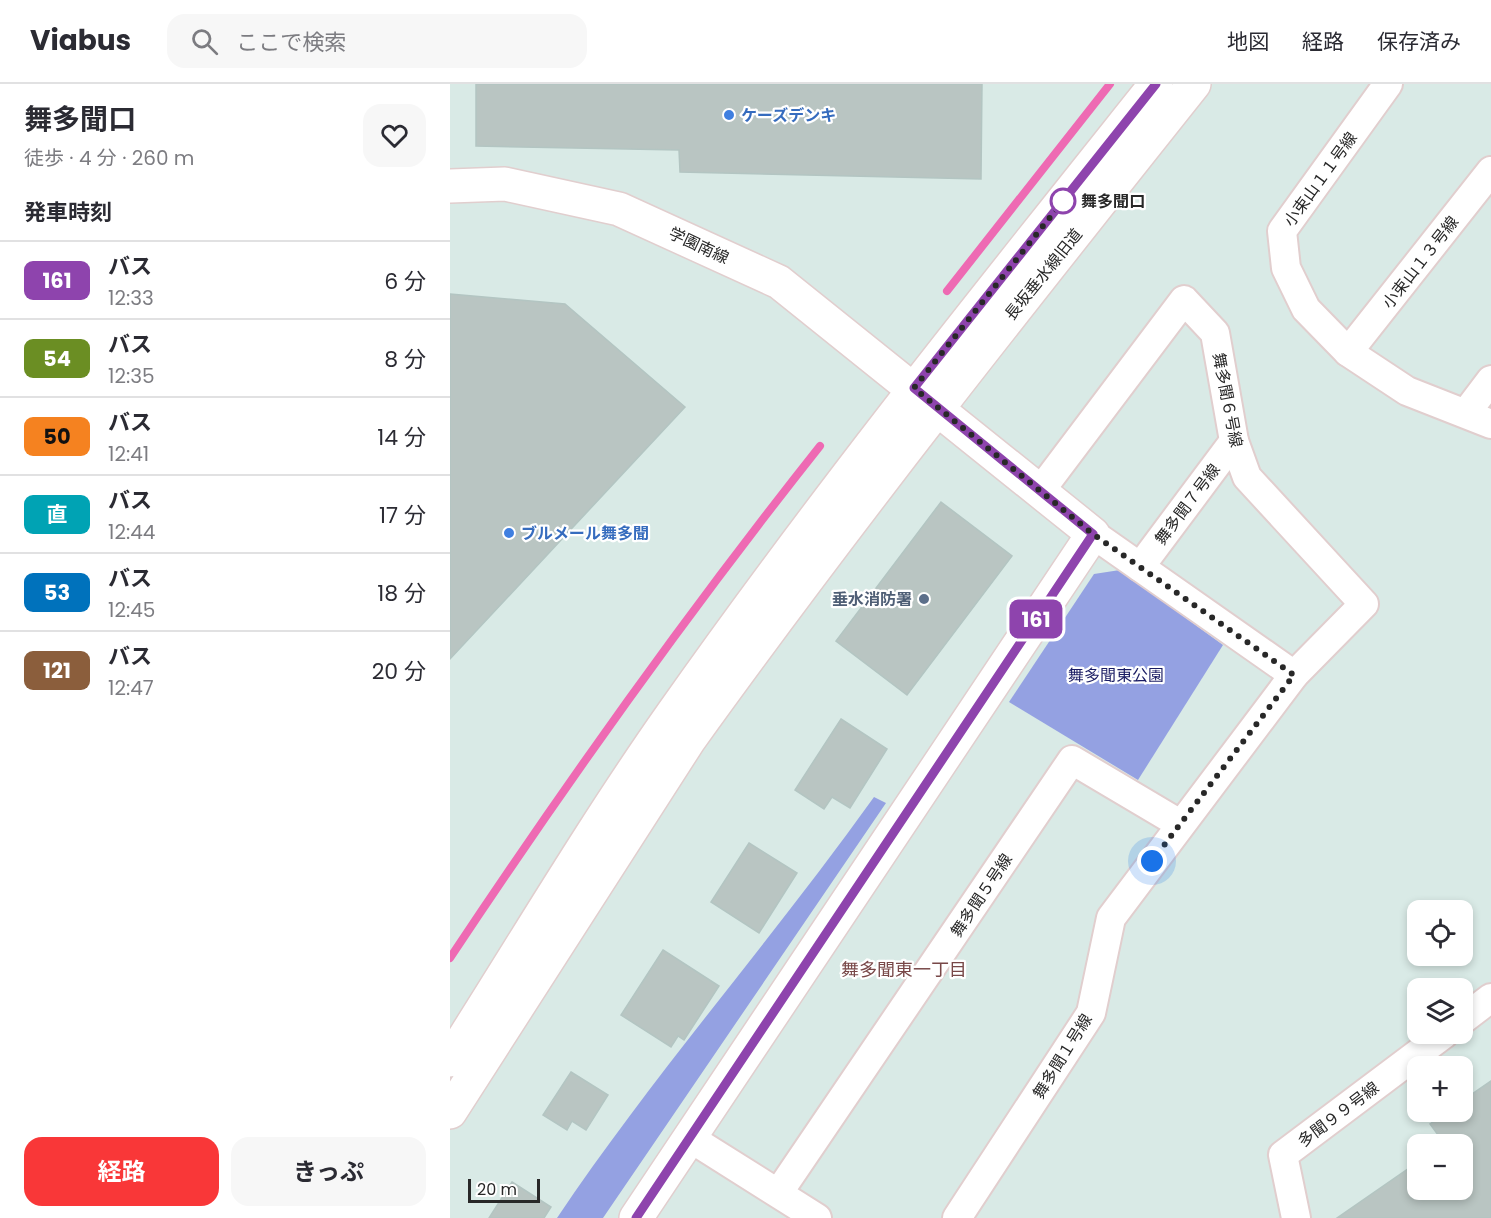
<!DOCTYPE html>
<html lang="ja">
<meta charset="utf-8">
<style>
:root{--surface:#fff;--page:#f7f7f7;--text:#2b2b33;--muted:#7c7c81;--line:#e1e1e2;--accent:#f93738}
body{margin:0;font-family:Poppins,"Noto Sans JP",sans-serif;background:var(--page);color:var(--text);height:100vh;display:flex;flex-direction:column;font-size:22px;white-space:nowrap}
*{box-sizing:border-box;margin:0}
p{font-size:20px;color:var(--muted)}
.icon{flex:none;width:33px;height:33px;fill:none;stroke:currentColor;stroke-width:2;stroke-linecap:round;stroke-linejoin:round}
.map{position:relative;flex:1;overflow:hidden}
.sheet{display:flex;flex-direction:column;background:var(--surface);width:450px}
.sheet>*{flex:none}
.badge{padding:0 12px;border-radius:9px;font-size:21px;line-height:39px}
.fabs{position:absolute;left:957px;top:816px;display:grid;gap:12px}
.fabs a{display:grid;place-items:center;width:66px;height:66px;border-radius:12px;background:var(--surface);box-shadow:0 3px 9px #0003;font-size:30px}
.scale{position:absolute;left:18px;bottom:15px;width:72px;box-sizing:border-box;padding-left:6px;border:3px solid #282828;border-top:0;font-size:16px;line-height:21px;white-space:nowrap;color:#282828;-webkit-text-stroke:4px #fff;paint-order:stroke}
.you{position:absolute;width:30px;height:30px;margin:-15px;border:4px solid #fff;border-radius:50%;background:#1a73e8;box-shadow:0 0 0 9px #1a73e833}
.map>.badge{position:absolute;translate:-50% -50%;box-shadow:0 0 0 3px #fff}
h2{padding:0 24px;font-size:22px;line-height:54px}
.round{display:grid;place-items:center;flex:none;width:63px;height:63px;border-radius:18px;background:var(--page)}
.overview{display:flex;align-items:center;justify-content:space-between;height:102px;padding:0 24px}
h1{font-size:28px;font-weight:700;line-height:45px}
.cta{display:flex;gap:12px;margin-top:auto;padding:12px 24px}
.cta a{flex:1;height:69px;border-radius:18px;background:var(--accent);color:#fff;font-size:24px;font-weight:700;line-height:69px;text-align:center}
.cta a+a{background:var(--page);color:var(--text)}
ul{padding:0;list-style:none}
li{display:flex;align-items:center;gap:18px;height:78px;padding:0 24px;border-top:2px solid var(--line)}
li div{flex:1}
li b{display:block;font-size:22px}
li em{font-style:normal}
li .badge{min-width:66px;font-weight:700;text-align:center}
header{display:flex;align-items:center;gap:36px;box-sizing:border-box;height:84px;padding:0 30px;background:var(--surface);border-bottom:2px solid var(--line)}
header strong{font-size:28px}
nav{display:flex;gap:33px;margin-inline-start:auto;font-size:21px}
.search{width:420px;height:54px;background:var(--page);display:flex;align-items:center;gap:15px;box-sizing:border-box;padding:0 21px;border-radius:18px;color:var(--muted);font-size:22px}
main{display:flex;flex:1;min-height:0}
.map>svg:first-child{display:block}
</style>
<header>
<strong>Viabus</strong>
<div class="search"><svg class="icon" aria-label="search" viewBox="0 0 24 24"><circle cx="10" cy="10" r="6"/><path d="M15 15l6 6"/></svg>ここで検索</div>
<nav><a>地図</a><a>経路</a><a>保存済み</a></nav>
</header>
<main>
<section class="sheet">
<div class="overview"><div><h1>舞多聞口</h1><p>徒歩 · 4 分 · 260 m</p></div><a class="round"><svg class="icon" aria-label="heart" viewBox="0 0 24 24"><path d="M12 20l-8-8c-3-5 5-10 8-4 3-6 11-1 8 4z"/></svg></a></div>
<h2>発車時刻</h2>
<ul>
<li><span class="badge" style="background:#8e44ad;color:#fff">161</span><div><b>バス</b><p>12:33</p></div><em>6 分</em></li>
<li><span class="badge" style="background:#6b8e23;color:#fff">54</span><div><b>バス</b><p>12:35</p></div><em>8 分</em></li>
<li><span class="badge" style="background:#f58220;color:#111">50</span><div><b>バス</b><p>12:41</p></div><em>14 分</em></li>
<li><span class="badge" style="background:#00a3b4;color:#fff">直</span><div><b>バス</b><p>12:44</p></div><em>17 分</em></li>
<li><span class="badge" style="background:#0072bc;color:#fff">53</span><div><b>バス</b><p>12:45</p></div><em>18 分</em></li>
<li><span class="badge" style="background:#8b5e3c;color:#fff">121</span><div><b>バス</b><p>12:47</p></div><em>20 分</em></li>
</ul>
<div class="cta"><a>経路</a><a>きっぷ</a></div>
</section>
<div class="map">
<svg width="1041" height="1134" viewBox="0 0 1041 1134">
<rect width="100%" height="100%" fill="#d9eae6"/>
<g fill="#94a1e2">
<polygon points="670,486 773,561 688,696 559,618 644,490"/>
<path d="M424,713L436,719L153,1134H107C205,988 322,856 424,713Z"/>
</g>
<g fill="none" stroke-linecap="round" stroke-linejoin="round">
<g stroke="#ee6ab3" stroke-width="8">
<polyline points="497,207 660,0"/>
<path d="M0,874C117,698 239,527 370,362"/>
</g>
</g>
<g fill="#b9c5c2" stroke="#b3c5c2" stroke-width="1.5">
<polygon points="26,0 532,0 531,95 230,88 229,66 26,62"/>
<polygon points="0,210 115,220 235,323 0,575"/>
<polygon points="491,418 562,472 457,611 386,557"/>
<polygon points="391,635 437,665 400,724 382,713 374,725 345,706"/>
<polygon points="299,759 347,789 309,849 261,818"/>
<polygon points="213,866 269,902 234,956 228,952 221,963 171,931"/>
<polygon points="121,988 158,1011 136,1046 122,1037 117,1046 93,1031"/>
<polygon points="1041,997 1041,1134 887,1134 968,1078 968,1106 1012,1106 1012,1060 992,1060 994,1059 980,1040 998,1028 1012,1028 1012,1017"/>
<polygon points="62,1098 101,1123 94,1134 39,1134"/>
</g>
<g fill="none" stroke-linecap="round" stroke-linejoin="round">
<g stroke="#e1cece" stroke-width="32">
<g id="street">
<polyline points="938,0 832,147 836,184 856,225 898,268 957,307 1041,340"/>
<polyline points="898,268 1041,87"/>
<polyline points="1016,329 1041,296"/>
<polyline points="590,407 734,216 765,249 784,357 797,393 914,520 844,591"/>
<polyline points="690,483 784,357"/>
<polyline points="1012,936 1041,914"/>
<polyline points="240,1054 367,1134"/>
<polyline points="329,1108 622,676 730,740"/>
<polyline points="507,1134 641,929 661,834 844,591 643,450"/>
<polyline points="846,1134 833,1071 994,950"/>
</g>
</g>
<g stroke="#e1cece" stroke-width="36">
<g id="secondary">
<polyline points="0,102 55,100 169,125 329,198 643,450 186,1134"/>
<path d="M0,976C74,860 144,741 223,629C375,413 541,207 706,0"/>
<path d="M0,1028L239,656C400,432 572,216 744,0"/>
</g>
</g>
<use href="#street" stroke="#fff" stroke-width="28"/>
<use href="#secondary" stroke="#fff" stroke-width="33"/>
</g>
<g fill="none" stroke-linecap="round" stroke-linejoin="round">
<g stroke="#fff" stroke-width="14">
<polyline id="line" points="186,1134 643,450 464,304 706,0"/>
</g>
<use href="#line" stroke="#8e44ad" stroke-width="9"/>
<polyline stroke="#282828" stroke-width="6" stroke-dasharray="0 10.8" points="613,117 464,304 643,450 844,591 702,777"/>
</g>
<g fill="#3f7fe0" stroke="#fff" stroke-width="2">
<circle cx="279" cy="31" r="6"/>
<circle cx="59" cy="449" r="6"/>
</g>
<circle fill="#fff" stroke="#8e44ad" stroke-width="3" cx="613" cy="117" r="12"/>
<circle fill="#5c6f8a" stroke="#fff" stroke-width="2" cx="474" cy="515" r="6"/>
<g text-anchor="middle" stroke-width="4.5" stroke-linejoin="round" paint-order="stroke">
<g font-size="16" font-weight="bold" fill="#366cbe" stroke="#fff" text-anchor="start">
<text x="291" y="37">ケーズデンキ</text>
<text x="71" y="455">ブルメール舞多聞</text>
</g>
<g font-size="16" fill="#282828" stroke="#fff">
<text transform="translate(870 95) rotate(-54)" y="6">小束山１１号線</text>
<text transform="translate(249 161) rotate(25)" y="6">学園南線</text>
<text transform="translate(970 178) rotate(-52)" y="6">小束山１３号線</text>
<text transform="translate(593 190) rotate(-51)" y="6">長坂垂水線旧道</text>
<text transform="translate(778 316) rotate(79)" y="6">舞多聞６号線</text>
<text transform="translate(737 420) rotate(-53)" y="6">舞多聞７号線</text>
<text transform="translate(531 811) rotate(-56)" y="6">舞多聞５号線</text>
<text transform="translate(612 972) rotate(-58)" y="6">舞多聞１号線</text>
<text transform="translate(888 1030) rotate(-37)" y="6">多聞９９号線</text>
</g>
<g font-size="16" font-weight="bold" fill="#282828" stroke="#fff" text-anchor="start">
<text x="631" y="123">舞多聞口</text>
</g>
<g font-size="16" font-weight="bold" fill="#4e5e75" stroke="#fff" text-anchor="end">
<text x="462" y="521">垂水消防署</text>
</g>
<g font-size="16" fill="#191b63" stroke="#fff">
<text x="666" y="597">舞多聞東公園</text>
</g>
<g font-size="18" fill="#784848" stroke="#fff">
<text x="454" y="892">舞多聞東一丁目</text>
</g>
</g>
</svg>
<div class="fabs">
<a><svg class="icon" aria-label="locate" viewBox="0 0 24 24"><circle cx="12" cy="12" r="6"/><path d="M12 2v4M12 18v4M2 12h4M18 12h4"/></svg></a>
<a><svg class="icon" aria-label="layers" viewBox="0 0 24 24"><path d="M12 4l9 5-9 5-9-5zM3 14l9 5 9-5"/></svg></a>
<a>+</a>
<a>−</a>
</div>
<div class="scale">20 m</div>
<div class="you" style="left:702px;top:777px"></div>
<b class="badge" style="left:586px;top:535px;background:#8e44ad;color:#fff">161</b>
</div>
</main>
